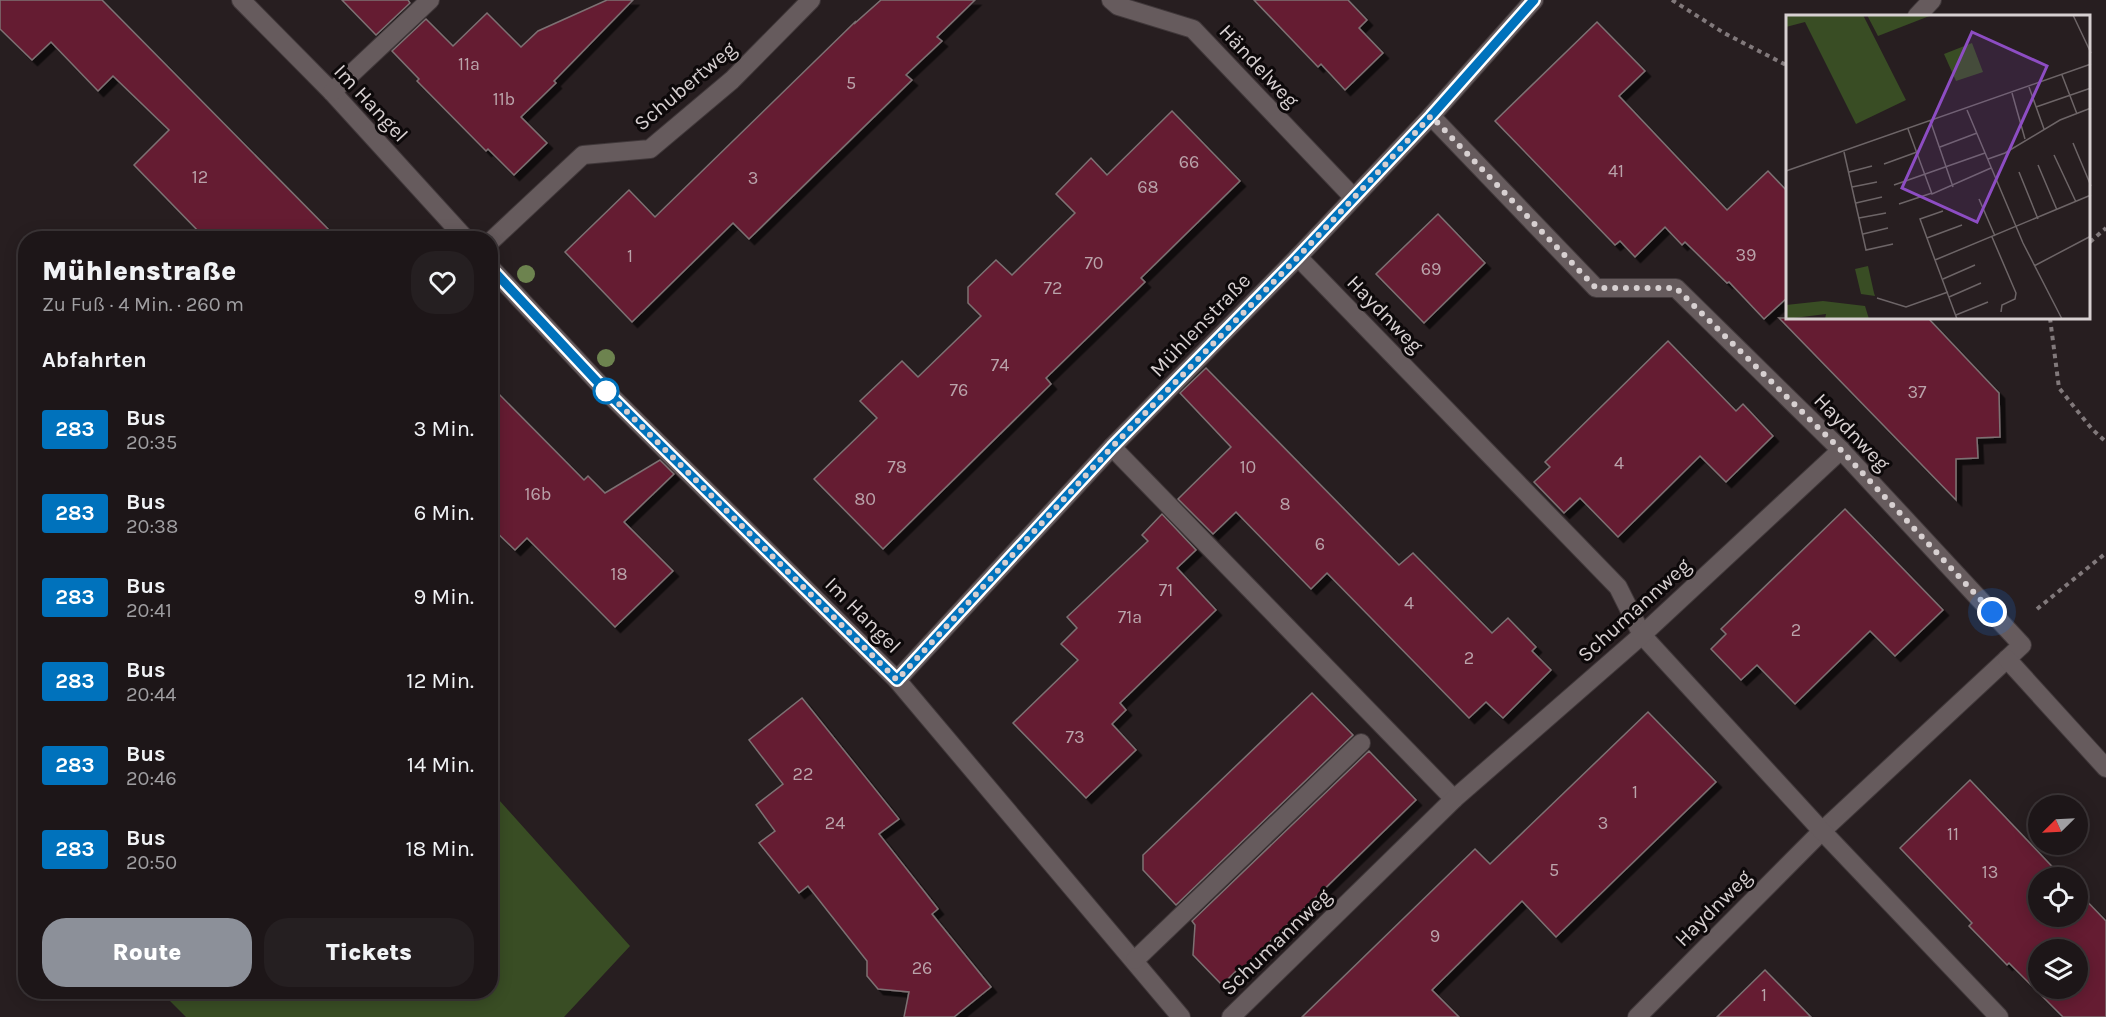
<!DOCTYPE html>
<html lang="de">
<meta charset="utf-8">
<style>
:root{--surface:#1d1618;--page:#251f21;--text:#f1f3f6;--muted:#a09fa2;--line:#3b3537;--accent:#8c9099}
body{margin:0;font-family:Karla,sans-serif;background:var(--page);color:var(--text);height:100vh;display:flex;flex-direction:column;font-size:22px;white-space:nowrap}
*{box-sizing:border-box;margin:0}
p{font-size:20px;color:var(--muted)}
.icon{flex:none;width:33px;height:33px;fill:none;stroke:currentColor;stroke-width:2;stroke-linecap:round;stroke-linejoin:round}
.map{position:relative;flex:1;overflow:hidden}
.panel{position:absolute;left:18px;top:231px;width:480px;height:768px;display:flex;flex-direction:column;background:var(--surface);border-radius:24px;box-shadow:0 3px 15px #0003,0 0 0 2px var(--line)}
.panel>*{flex:none}
.badge{padding:0 12px;border-radius:4px;font-size:21px;line-height:39px}
.needle{width:39px;rotate:246deg}
.fabs{position:absolute;left:2028px;top:795px;display:grid;gap:12px}
.fabs a{display:grid;place-items:center;width:60px;height:60px;border-radius:50%;background:var(--surface);box-shadow:0 3px 15px #0003,0 0 0 2px var(--line);font-size:30px}
.you{position:absolute;width:30px;height:30px;margin:-15px;border:4px solid #fff;border-radius:50%;background:#1a73e8;box-shadow:0 0 0 9px #1a73e833}
.map>.badge{position:absolute;translate:-50% -50%;box-shadow:0 0 0 3px #fff}
h2{padding:0 24px;font-size:22px;line-height:54px}
.round{display:grid;place-items:center;flex:none;width:63px;height:63px;border-radius:24px;background:var(--page)}
.head{display:flex;align-items:center;justify-content:space-between;height:102px;padding:0 24px}
h1{font-size:28px;font-weight:800;line-height:45px}
.action{display:flex;gap:12px;margin-top:auto;padding:12px 24px}
.action a{flex:1;height:69px;border-radius:24px;background:var(--accent);color:#fff;font-size:24px;font-weight:800;line-height:69px;text-align:center}
.action a+a{background:var(--page);color:var(--text)}
ul{padding:0;list-style:none}
li{display:flex;align-items:center;gap:18px;height:84px;padding:0 24px}
li div{flex:1}
li b{display:block;font-size:22px}
li em{font-style:normal}
li .badge{min-width:66px;font-weight:700;text-align:center}
.map>svg:first-child{display:block}
</style>
<div class="map">
<svg width="2106" height="1017" viewBox="0 0 2106 1017">
<defs>
<filter id="shadow"><feDropShadow dx="5.5" dy="5.5" stdDeviation="0" flood-color="#0009"/></filter>
</defs>
<rect width="100%" height="100%" fill="#271e20"/>
<polygon fill="#394d24" points="491,791 630,946 564,1017 186,1017 161,992 490,992"/>
<g fill="#651d33" stroke="#7d7173" stroke-width="1.5" fill-rule="evenodd" filter="url(#shadow)">
<polygon points="0,0 102,0 337,238 205,238 134,165 169,130 113,76 98,91 51,42 32,60 0,29"/>
<polygon points="342,0 408,0 410,3 376,35"/>
<polygon points="607,0 633,0 554,81 556,83 521,117 547,143 514,175 488,149 486,151 417,81 419,79 392,51 426,19 453,46 487,13 521,47 538,31"/>
<polygon points="881,0 975,0 937,37 942,41 906,75 912,80 749,239 733,223 632,322 565,252 629,190 655,217 855,22 855,23"/>
<polygon points="1254,0 1348,0 1367,20 1359,28 1383,53 1345,90 1321,64 1318,67"/>
<polygon points="1597,22 1645,71 1619,96 1727,210 1768,171 1788,192 1788,297 1764,319 1729,282 1727,283 1685,242 1682,245 1665,227 1635,257 1620,241 1615,245 1495,121"/>
<polygon points="1172,111 1240,181 1141,278 1145,282 1046,378 1051,384 883,549 814,479 877,418 860,401 902,361 918,377 981,316 968,303 968,287 996,260 1012,275 1075,213 1056,194 1091,158 1107,175"/>
<polygon points="1438,214 1485,263 1424,323 1376,274"/>
<polygon points="1779,318 1928,318 1999,393 2000,437 1977,438 1978,458 1956,459 1956,500"/>
<polygon points="1668,341 1736,411 1743,404 1773,436 1726,482 1700,456 1618,537 1580,498 1564,513 1534,482 1550,467 1545,462"/>
<polygon points="1206,368 1399,565 1413,553 1492,633 1508,618 1536,647 1532,651 1551,670 1503,718 1486,702 1469,718 1327,573 1311,589 1236,512 1213,534 1178,499 1231,447 1180,393"/>
<polygon points="490,385 584,480 588,476 605,493 660,460 674,474 624,522 673,571 615,627 527,538 515,550 490,526"/>
<polygon points="1845,509 1943,610 1895,656 1870,631 1795,704 1757,665 1741,680 1711,649 1726,634 1721,629"/>
<polygon points="1162,514 1196,550 1177,568 1216,610 1120,703 1126,710 1112,724 1136,750 1086,798 1013,723 1078,660 1061,644 1077,628 1067,617 1148,541 1142,535"/>
<polygon points="1312,693 1353,735 1176,905 1143,870 1143,855"/>
<polygon points="802,698 899,819 879,834 938,909 932,914 991,987 954,1017 904,1017 909,992 878,989 867,976 867,961 808,886 799,893 759,843 775,831 756,805 783,784 749,740"/>
<polygon points="1648,712 1716,782 1556,937 1522,901 1432,990 1459,1017 1302,1017 1475,849 1490,864"/>
<polygon points="1369,751 1416,800 1240,971 1238,969 1222,985 1193,955 1195,925 1192,921"/>
<path d="M1970,780L2063,878H2038V916H2078V892L2106,921V1017H2063L2009,963L2007,965L1969,926L1972,923L1900,848ZM2038,950H2078V988H2038Z"/>
<polygon points="1765,970 1811,1017 1717,1017"/>
</g>
<g fill="none" stroke-linecap="round" stroke-linejoin="round">
<g stroke="#40383a" stroke-width="20">
<g id="minor">
<polyline points="241,0 332,92 465,238"/>
<polyline points="1111,0 1118,6 1193,29 1353,197"/>
<polyline points="1917,16 1932,0"/>
<polyline points="332,92 430,0"/>
<polyline points="1431,116 1596,288 1676,288 1841,450 2022,645 1822,831 1637,1017"/>
<polyline points="490,242 583,155 650,149 732,80 811,0"/>
<polyline points="1298,257 1618,587 1642,635 1822,831 1999,1017"/>
<polyline points="490,267 605,390 897,680 1181,1017"/>
<polyline points="1112,447 1454,799"/>
<polyline points="2007,659 2106,768"/>
<polyline points="897,680 1112,447 1298,257 1431,116 1534,0"/>
<polyline points="1135,960 1361,743"/>
<polyline points="1231,1017 1454,799 1642,635 1841,450"/>
</g>
</g>
<g stroke="#81797b" stroke-width="4" stroke-dasharray="4.5 4.5" stroke-linecap="butt">
<polyline points="1672,0 1724,33 1788,66"/>
<polyline points="2090,242 2106,228"/>
<polyline points="2050,318 2059,388 2092,429 2106,442"/>
<polyline points="2037,609 2106,553"/>
</g>
<use href="#minor" stroke="#665b5d" stroke-width="18"/>
</g>
<g fill="#6d834f">
<circle cx="526" cy="274" r="9"/>
<circle cx="606" cy="358" r="9"/>
</g>
<g fill="none" stroke-linecap="round" stroke-linejoin="round">
<g stroke="#fff" stroke-width="14">
<polyline id="line" points="490,267 605,390 897,680 1112,447 1298,257 1431,116 1534,0"/>
</g>
<use href="#line" stroke="#0072bc" stroke-width="9"/>
<polyline stroke="#d7d0d1" stroke-width="6" stroke-dasharray="0 10.8" points="606,391 605,390 897,680 1112,447 1298,257 1431,116 1596,288 1676,288 1841,450 1992,612"/>
</g>
<circle fill="#fff" stroke="#0072bc" stroke-width="3" cx="606" cy="391" r="12"/>
<g text-anchor="middle" stroke-width="6" stroke-linejoin="round" paint-order="stroke">
<g font-size="18" fill="#baa3aa">
<text x="469" y="70">11a</text>
<text x="851" y="89">5</text>
<text x="504" y="105">11b</text>
<text x="1189" y="168">66</text>
<text x="1616" y="177">41</text>
<text x="200" y="183">12</text>
<text x="753" y="184">3</text>
<text x="1148" y="193">68</text>
<text x="1746" y="261">39</text>
<text x="630" y="262">1</text>
<text x="1094" y="269">70</text>
<text x="1431" y="275">69</text>
<text x="1053" y="294">72</text>
<text x="1000" y="371">74</text>
<text x="959" y="396">76</text>
<text x="1917" y="398">37</text>
<text x="1619" y="469">4</text>
<text x="897" y="473">78</text>
<text x="1248" y="473">10</text>
<text x="538" y="500">16b</text>
<text x="865" y="505">80</text>
<text x="1285" y="510">8</text>
<text x="1320" y="550">6</text>
<text x="619" y="580">18</text>
<text x="1166" y="596">71</text>
<text x="1409" y="609">4</text>
<text x="1130" y="623">71a</text>
<text x="1796" y="636">2</text>
<text x="1469" y="664">2</text>
<text x="1075" y="743">73</text>
<text x="803" y="780">22</text>
<text x="1635" y="798">1</text>
<text x="835" y="829">24</text>
<text x="1603" y="829">3</text>
<text x="1953" y="840">11</text>
<text x="1554" y="876">5</text>
<text x="1990" y="878">13</text>
<text x="1435" y="942">9</text>
<text x="922" y="974">26</text>
<text x="1764" y="1001">1</text>
</g>
<g font-size="21" fill="#d7d0d1" stroke="#0d090a">
<text transform="translate(1259 66) rotate(47)" y="7">Händelweg</text>
<text transform="translate(685 86) rotate(-40)" y="7">Schubertweg</text>
<text transform="translate(371 103) rotate(47)" y="7">Im Hangel</text>
<text transform="translate(1385 314) rotate(46)" y="7">Haydnweg</text>
<text transform="translate(1200 325) rotate(-46)" y="7">Mühlenstraße</text>
<text transform="translate(1852 432) rotate(46)" y="7">Haydnweg</text>
<text transform="translate(1634 610) rotate(-42)" y="7">Schumannweg</text>
<text transform="translate(863 615) rotate(45)" y="7">Im Hangel</text>
<text transform="translate(1713 908) rotate(-45)" y="7">Haydnweg</text>
<text transform="translate(1276 942) rotate(-44)" y="7">Schumannweg</text>
</g>
</g>
<g transform="translate(1786 15)">
<rect width="304" height="304" fill="#271e20"/>
<path d="M0,0H77L120,85L70,109L19,7L0,12ZM81,0H146L92,21ZM186,28L197,57L170,66L158,39ZM82,251L88,278L89,281L75,279L69,254ZM37,286L79,291L83,304H39L40,299L0,304V290Z" fill="#394d24"/>
<path fill="none" stroke="#6d6567" stroke-width="1.5" d="M287,0L305,38M276,60L291,99M243,72L258,114M226,78L239,124M250,92L305,73M181,95L237,228L276,304M144,105L167,172M122,114L146,179L205,153M287,128L305,171M154,132L191,118M58,137L80,235L107,229M268,140L290,187M202,144L219,138L274,105L305,93M98,149L131,137M252,150L271,195M0,156L305,49M63,157L86,151M233,157L252,204M108,170L199,138M66,172L91,167M193,184L209,221M70,188L96,182M113,189L146,178M73,203L100,198M77,219L102,213M206,222L230,278L229,284L216,290L215,297M141,223L176,210M149,245L134,204L157,196M248,251L305,221M157,264L189,250M163,282L195,268M91,283L120,292L162,277M170,300L202,287M171,304L149,245L305,180"/>
<path fill="#8d4dc3" fill-opacity="0.15" stroke="#8d4dc3" stroke-width="3" d="M186,17L261,51L191,207L116,173Z"/>
<rect width="304" height="304" fill="none" stroke="#d7d0d1" stroke-width="3"/>
</g>
</svg>
<div class="fabs">
<a><svg class="needle" viewBox="-14 -14 28 28"><path d="M0-13l5 13h-10z" fill="#e53935"/><path d="M0 13l5-13h-10z" fill="#a09fa2"/></svg></a>
<a><svg class="icon" aria-label="locate" viewBox="0 0 24 24"><circle cx="12" cy="12" r="6"/><path d="M12 2v4M12 18v4M2 12h4M18 12h4"/></svg></a>
<a><svg class="icon" aria-label="layers" viewBox="0 0 24 24"><path d="M12 4l9 5-9 5-9-5zM3 14l9 5 9-5"/></svg></a>
</div>
<div class="you" style="left:1992px;top:612px"></div>
<section class="panel">
<div class="head"><div><h1>Mühlenstraße</h1><p>Zu Fuß · 4 Min. · 260 m</p></div><a class="round"><svg class="icon" aria-label="heart" viewBox="0 0 24 24"><path d="M12 20l-8-8c-3-5 5-10 8-4 3-6 11-1 8 4z"/></svg></a></div>
<h2>Abfahrten</h2>
<ul>
<li><span class="badge" style="background:#0072bc;color:#fff">283</span><div><b>Bus</b><p>20:35</p></div><em>3 Min.</em></li>
<li><span class="badge" style="background:#0072bc;color:#fff">283</span><div><b>Bus</b><p>20:38</p></div><em>6 Min.</em></li>
<li><span class="badge" style="background:#0072bc;color:#fff">283</span><div><b>Bus</b><p>20:41</p></div><em>9 Min.</em></li>
<li><span class="badge" style="background:#0072bc;color:#fff">283</span><div><b>Bus</b><p>20:44</p></div><em>12 Min.</em></li>
<li><span class="badge" style="background:#0072bc;color:#fff">283</span><div><b>Bus</b><p>20:46</p></div><em>14 Min.</em></li>
<li><span class="badge" style="background:#0072bc;color:#fff">283</span><div><b>Bus</b><p>20:50</p></div><em>18 Min.</em></li>
</ul>
<div class="action"><a>Route</a><a>Tickets</a></div>
</section>
</div>
